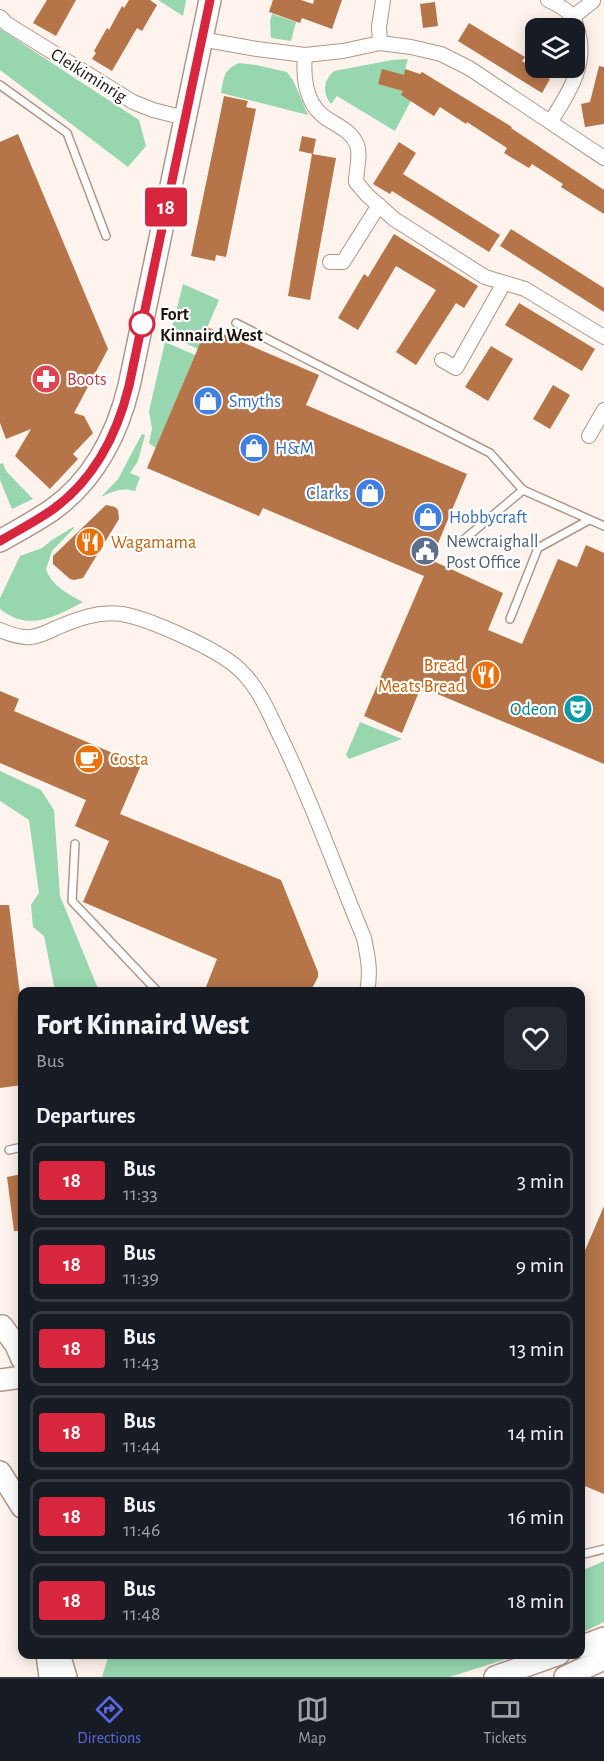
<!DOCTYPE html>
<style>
:root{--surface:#171b24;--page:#242831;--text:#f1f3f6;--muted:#9ea1a6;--line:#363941;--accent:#5a68df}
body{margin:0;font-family:"Alegreya Sans",sans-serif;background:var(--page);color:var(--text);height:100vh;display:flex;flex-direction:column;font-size:22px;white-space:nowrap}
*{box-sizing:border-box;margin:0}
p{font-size:20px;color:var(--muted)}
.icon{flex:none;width:33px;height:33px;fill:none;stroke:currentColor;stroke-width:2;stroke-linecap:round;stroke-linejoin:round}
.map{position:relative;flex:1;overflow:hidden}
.panel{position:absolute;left:18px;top:987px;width:567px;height:672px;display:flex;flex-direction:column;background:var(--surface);border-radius:12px;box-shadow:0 3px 15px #0003}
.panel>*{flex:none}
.badge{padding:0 12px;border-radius:4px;font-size:21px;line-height:39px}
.buttons{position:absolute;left:525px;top:18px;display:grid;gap:12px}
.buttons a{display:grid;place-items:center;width:60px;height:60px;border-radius:12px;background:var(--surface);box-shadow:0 3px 15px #0003;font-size:30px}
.map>.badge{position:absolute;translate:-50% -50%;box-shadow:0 0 0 3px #fff}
h2{padding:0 18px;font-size:22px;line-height:54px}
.round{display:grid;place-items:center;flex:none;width:63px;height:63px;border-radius:12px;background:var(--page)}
.summary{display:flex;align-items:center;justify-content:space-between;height:102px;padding:0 18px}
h1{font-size:28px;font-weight:800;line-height:45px}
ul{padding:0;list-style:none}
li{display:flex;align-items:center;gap:18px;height:75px;margin:0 12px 9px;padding:0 6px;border:3px solid var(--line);border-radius:12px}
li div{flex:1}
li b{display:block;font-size:22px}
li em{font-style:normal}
li .badge{min-width:66px;font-weight:700;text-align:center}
.tab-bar{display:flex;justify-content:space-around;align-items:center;height:84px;border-top:2px solid var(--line);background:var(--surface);font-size:16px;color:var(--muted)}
.tab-bar a{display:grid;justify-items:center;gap:3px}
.tab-bar .current{color:var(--accent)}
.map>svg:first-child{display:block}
</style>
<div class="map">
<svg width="604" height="1677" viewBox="0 0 604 1677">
<rect width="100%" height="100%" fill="#fff4ed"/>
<g fill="#97d6ae">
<polygon points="158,0 186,0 183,16"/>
<polygon points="272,14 296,22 291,41 271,38 270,21"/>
<polygon points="0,29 139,120 146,146 128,167 0,70"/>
<path d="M408,59L405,69L410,71L415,93L395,131L337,96L331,104C322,93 323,81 334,71L392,60Z"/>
<path d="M239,63L256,65L287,72L293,80L308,115L221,93C224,78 223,70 239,63Z"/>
<polygon points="183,284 219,300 198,349 170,336"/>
<polygon points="165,342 195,355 156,448 149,443 152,429 149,411"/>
<path d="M142,434L145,435L138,461L130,473L140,477L135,491C122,487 113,491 101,497L118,479Z"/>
<polygon points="3,463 6,471 33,499 12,509 0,480 0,464"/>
<path d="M73,527L74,528L52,551L46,569C51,585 68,594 83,602C55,617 29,632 0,609V598L20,556L42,548L52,540Z"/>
<polygon points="360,722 402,739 349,759 346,755"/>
<polygon points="0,771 41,790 54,810 60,896 99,991 55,991 44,936 33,927 31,905 39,893 29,820 0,801"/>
<polygon points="604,1561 604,1622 581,1633 581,1571"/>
<polygon points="109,1654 266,1654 313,1658 322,1654 519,1655 450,1677 102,1677"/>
</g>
<g fill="#b67549">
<polygon points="47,0 76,0 56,36 33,23"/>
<polygon points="129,0 150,0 157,5 142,31 137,28 112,71 92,59 96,53 94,51 107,28 109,30 122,6 124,8"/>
<polygon points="273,0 301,0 313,4 314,0 342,0 332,29 302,18 300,23 269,12"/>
<polygon points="435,2 438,26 423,28 420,4"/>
<polygon points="469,23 525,57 522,61 550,79 542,93 458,41"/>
<polygon points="599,66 604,67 604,124 585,127 581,104 590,102"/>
<polygon points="382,69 404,75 405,69 420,74 422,72 512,127 511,128 604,190 604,214 561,187 563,184 532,164 529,168 504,153 507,148 467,122 466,124 440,107 434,116 401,95 403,91 378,84"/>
<polygon points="224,96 248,101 246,107 256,109 226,257 216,255 215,261 191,256"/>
<polygon points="18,134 108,349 74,413 84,416 93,433 73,454 78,459 50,489 15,456 31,429 6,439 0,423 0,142"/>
<polygon points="302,136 316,139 313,154 299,151"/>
<polygon points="399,142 416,153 403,174 500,235 489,252 392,191 390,194 373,184"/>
<polygon points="312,154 336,158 310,300 288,296"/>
<polygon points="511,229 604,288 604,312 500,246"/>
<polygon points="394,234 478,286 464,308 456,303 416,365 396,352 436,290 396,266 358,330 338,318 364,274 368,277"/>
<polygon points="519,303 595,349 582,371 505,325"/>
<polygon points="207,327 319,375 306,405 467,474 431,560 503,593 488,630 522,644 558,559 577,567 586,545 604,553 604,764 421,687 402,733 364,716 424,576 263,508 259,516 147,468"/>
<polygon points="491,346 513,359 488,401 465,387"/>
<polygon points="553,385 570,395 550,429 533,419"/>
<polygon points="106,505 115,507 118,510 119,519 83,578 74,580 70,579 53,564 53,556"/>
<polygon points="0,691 19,699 14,711 141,765 120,814 281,880 318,972 318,977 310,992 204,992 217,959 83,902 109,841 75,826 86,800 0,763"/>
<polygon points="0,905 9,905 22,1011 22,1085 0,1088"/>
<polygon points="22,1174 22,1231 14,1231 7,1177"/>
<polygon points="604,1206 604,1494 580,1484 580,1251 584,1253"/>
</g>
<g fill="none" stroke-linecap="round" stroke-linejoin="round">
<g stroke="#af9788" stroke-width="10">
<g id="service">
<polyline points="0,85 67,133 106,236"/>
<polyline points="236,323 490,453 523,490 604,526"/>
<polyline points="461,542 523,490"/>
<polyline points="510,619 538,548 589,520"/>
<polyline points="75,844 72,901 158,992"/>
<polyline points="9,1150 22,1147"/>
<polyline points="580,1555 604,1549"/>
</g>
</g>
<g stroke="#af9788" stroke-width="16">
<g id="minor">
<path d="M548,0C557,4 566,9 572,16C575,19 576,25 577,29C589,63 568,94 551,121"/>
<polyline points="0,17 7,24 133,102 153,110 185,118"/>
<polyline points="573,17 593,1"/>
<polyline points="201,39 257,49 305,55 343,51 380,43 411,47 441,54 469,68 604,158"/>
<polyline points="380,43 379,27 383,0"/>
<path d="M305,55C303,75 305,101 322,115C334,125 351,129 357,145C361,155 356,171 356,182L367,195L394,219L485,277L525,289L604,337"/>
<polyline points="330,262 343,262 379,205"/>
<polyline points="442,360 456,368 504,283"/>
<polyline points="589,436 604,410"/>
<path d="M0,630C9,634 20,638 31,637C40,636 48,632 56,628C77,619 98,611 122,614C150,619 220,650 240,670C259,688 269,713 280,736C312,801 336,871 364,938C368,957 371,972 367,992"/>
</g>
</g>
<g stroke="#af9788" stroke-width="24">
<g id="primary">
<path d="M0,541C17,531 36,521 52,510C94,480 117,435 129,386L210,0"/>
<polyline points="2,1326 16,1345 22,1359"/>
<polyline points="0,1380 22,1377"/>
<polyline points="0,1472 22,1507"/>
<polyline points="580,1647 604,1638"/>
<polyline points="47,1654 50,1677"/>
<polyline points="59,1654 66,1677"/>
<polyline points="495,1677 559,1654"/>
<polyline points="565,1677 604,1659"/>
</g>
</g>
<use href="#service" stroke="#fff" stroke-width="7"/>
<use href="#minor" stroke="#fff" stroke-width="14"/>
<use href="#primary" stroke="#fff" stroke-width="21"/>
</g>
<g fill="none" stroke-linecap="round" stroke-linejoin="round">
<g stroke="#fff" stroke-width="14">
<path id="line" d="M0,541C17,531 36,521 52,510C94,480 117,435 129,386L210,0"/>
</g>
<use href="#line" stroke="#d7263d" stroke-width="9"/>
</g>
<defs>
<g id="pharmacy-disc" transform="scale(1.5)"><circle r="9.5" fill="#e0444e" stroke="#fff"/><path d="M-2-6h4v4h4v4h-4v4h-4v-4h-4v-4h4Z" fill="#fff"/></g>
<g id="shop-disc" transform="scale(1.5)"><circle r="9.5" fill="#3f7fe0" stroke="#fff"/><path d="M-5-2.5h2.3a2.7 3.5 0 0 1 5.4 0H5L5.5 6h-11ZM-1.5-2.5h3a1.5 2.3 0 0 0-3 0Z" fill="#fff"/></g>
<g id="restaurant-disc" transform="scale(1.5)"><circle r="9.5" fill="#e8710a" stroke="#fff"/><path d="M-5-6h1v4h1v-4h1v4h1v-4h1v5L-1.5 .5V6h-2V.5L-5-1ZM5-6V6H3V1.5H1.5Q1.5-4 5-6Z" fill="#fff"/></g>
<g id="civic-disc" transform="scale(1.5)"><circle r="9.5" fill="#5c6f8a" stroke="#fff"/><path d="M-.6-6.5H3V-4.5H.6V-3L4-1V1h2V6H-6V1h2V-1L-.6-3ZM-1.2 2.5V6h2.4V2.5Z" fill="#fff"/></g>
<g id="theatre-disc" transform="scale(1.5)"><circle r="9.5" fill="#0f9aa8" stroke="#fff"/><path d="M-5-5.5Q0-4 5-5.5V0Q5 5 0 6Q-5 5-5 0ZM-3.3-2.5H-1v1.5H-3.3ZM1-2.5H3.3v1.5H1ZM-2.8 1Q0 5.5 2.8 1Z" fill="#fff"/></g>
<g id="cafe-disc" transform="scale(1.5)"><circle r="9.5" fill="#e8710a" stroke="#fff"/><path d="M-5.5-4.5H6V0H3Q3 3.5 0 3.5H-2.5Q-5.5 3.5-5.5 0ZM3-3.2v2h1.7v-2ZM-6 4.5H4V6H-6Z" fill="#fff"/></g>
</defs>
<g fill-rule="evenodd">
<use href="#pharmacy-disc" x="46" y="379"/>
<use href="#shop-disc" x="208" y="401"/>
<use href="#shop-disc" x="254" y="448"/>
<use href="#shop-disc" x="370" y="493"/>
<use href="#shop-disc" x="428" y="517"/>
<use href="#restaurant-disc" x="90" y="542"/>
<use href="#civic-disc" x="425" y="551"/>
<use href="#restaurant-disc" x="486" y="675"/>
<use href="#theatre-disc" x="578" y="709"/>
<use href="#cafe-disc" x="89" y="759"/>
</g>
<circle fill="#fff" stroke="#d7263d" stroke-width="3" cx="142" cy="324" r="12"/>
<g text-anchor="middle" stroke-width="4.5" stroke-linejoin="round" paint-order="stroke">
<g font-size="18" fill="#1d140f" stroke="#fff">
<text transform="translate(89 75) rotate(32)" y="6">Cleikiminrig</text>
</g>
<g font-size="18" font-weight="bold" fill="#1d140f" stroke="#fff" text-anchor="start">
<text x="160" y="320">Fort<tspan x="160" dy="21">Kinnaird West</tspan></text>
</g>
<g font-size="18" fill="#be3a42" stroke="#fff" text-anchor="start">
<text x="67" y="385">Boots</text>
</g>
<g font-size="18" fill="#366cbe" stroke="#fff" text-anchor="start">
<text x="229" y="407">Smyths</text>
<text x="275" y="454">H&amp;M</text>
<text x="349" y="499" text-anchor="end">Clarks</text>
<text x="449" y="523">Hobbycraft</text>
</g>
<g font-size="18" fill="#4e5e75" stroke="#fff" text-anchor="start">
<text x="446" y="547">Newcraighall<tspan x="446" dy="21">Post Office</tspan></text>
</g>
<g font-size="18" fill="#c56008" stroke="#fff" text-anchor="start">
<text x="111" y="548">Wagamama</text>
<text x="465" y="671" text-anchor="end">Bread<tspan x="465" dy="21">Meats Bread</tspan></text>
<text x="110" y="765">Costa</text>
</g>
<g font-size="18" fill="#0d838f" stroke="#fff" text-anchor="end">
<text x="557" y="715">Odeon</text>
</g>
</g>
</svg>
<div class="buttons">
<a><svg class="icon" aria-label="layers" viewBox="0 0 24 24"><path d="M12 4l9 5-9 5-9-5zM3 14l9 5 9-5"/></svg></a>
</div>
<b class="badge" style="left:166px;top:207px;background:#d7263d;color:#fff">18</b>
<section class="panel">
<div class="summary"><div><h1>Fort Kinnaird West</h1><p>Bus</p></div><a class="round"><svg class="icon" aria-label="heart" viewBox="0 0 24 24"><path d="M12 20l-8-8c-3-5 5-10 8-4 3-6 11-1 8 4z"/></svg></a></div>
<h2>Departures</h2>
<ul>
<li><span class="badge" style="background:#d7263d;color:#fff">18</span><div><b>Bus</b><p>11:33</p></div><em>3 min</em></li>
<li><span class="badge" style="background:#d7263d;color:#fff">18</span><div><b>Bus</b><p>11:39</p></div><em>9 min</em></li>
<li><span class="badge" style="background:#d7263d;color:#fff">18</span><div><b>Bus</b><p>11:43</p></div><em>13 min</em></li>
<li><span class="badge" style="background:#d7263d;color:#fff">18</span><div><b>Bus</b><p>11:44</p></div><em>14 min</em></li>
<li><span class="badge" style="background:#d7263d;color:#fff">18</span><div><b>Bus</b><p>11:46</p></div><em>16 min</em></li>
<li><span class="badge" style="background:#d7263d;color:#fff">18</span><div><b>Bus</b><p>11:48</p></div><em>18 min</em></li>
</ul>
</section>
</div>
<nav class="tab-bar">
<a class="current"><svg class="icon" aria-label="directions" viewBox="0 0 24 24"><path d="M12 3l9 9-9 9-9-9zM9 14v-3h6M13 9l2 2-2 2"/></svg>Directions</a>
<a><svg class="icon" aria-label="map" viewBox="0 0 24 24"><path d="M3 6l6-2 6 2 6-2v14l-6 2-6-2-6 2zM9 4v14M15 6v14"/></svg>Map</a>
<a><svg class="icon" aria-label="tickets" viewBox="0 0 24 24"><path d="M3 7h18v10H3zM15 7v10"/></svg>Tickets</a>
</nav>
